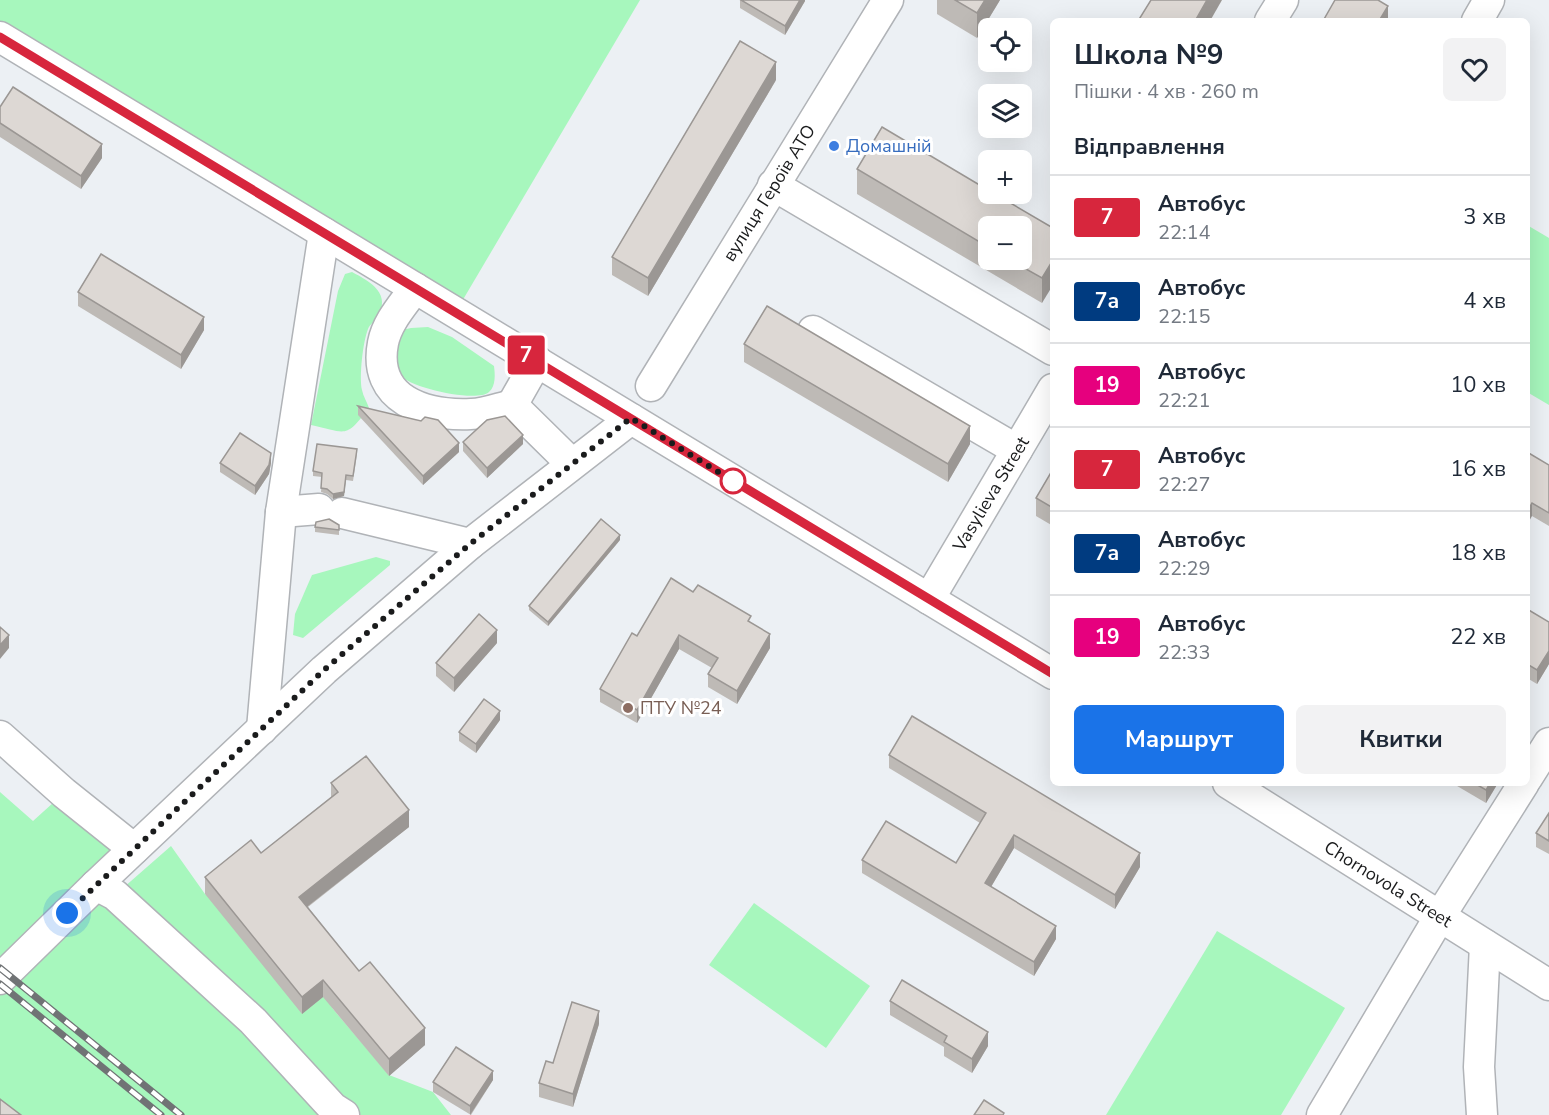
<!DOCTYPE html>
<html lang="uk">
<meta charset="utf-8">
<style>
:root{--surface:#fff;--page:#f2f2f3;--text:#1f2937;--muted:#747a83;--line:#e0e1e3;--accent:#1a73e8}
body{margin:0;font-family:"Nunito Sans",sans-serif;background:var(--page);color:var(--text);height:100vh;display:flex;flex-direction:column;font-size:22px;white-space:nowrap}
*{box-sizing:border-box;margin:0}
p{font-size:20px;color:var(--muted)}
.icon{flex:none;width:33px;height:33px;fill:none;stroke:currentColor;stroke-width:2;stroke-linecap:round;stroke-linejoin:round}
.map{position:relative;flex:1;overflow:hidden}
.drawer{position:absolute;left:1050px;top:18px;width:480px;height:768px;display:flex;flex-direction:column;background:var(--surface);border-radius:9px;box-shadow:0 6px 24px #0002}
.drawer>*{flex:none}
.badge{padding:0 12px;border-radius:4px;font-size:21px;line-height:39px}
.buttons{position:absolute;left:978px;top:18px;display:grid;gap:12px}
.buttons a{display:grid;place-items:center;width:54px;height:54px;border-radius:9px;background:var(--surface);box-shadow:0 6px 24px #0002;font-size:30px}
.you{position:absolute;width:30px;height:30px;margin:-15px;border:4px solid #fff;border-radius:50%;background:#1a73e8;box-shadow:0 0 0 9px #1a73e833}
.map>.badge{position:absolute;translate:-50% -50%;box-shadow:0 0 0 3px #fff}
h2{padding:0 24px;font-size:22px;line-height:54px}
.round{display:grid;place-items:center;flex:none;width:63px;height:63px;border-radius:9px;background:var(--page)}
.headline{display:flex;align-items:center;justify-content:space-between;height:102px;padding:0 24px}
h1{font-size:28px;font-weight:700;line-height:45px}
.primary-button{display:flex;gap:12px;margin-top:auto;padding:12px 24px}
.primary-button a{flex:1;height:69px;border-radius:9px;background:var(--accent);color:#fff;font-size:24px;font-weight:700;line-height:69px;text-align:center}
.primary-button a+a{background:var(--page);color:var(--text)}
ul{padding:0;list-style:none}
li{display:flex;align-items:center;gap:18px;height:84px;padding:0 24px;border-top:2px solid var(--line)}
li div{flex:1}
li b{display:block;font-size:22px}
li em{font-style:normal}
li .badge{min-width:66px;font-weight:700;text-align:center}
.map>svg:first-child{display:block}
</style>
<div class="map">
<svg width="1549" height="1115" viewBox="0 0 1549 1115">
<rect width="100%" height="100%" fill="#ecf0f4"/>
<g fill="#a7f7bd">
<polygon points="0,0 640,0 461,303 0,25"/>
<polygon points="1527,225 1549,238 1549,405 1527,392"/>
<path d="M352,272C371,282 392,294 377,318C374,322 370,324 368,329C363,342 359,376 362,390C363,396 367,402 369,408C345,439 348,433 311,425L338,291L345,274Z"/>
<path d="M428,327L452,337L494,366C495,374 496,386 489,392C477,403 410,388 400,375C396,370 394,360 391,354L402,330L411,328Z"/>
<polygon points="376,557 390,561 390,565 303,638 293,635 295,614 312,575"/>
<polygon points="0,792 33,821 64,793 134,849 115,895 171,846 205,894 325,995 333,1009 389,1075 433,1092 451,1115 15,1115 0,1103"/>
<polygon points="754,903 870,986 826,1048 709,965"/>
<polygon points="1217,931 1345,1008 1281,1115 1106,1115"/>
</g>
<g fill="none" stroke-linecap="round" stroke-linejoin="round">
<g stroke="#b0b3b7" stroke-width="33">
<g id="minor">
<polyline points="1270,21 1283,0"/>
<polyline points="1477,21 1489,0"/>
<polyline points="0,37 1053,674"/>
<polyline points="773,185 1053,350"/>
<path d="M415,288C403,305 387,322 383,343C372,400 425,416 471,414C484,414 499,408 512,405L572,464"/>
<polyline points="813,331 1017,450"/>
<polyline points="651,386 888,0"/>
<polyline points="512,405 537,361"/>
<polyline points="281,512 319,509"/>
<polyline points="342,513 470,544"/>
<polyline points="929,599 1053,389"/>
<polyline points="262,729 281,512 324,233"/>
<polyline points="0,736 64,793 134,849"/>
<polyline points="1527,778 1549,743"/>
<polyline points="1228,783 1549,985"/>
<polyline points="96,885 115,895 253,1021 333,1108 344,1115"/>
<polyline points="0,979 96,885 324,670 470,544 631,419"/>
<polyline points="1322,1115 1440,916 1524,783"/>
<polyline points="1482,1115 1479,1067 1485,945"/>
</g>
</g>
<use href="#minor" stroke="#fff" stroke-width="30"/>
<g stroke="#707375" stroke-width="7">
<g id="rail">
<polyline points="0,968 181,1115"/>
<polyline points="0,984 161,1115"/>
</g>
</g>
<use href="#rail" stroke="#fff" stroke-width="4.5" stroke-dasharray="14" stroke-linecap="butt"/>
</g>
<g fill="#bebab6" fill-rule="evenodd">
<polygon points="740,0 805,0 805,1 785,35 740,8"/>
<polygon points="937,0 1000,0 977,38 937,14"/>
<polygon points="776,80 648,296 612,275 612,257"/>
<polygon points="0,107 102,158 81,189 0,137"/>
<path d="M857,169L1053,228L1042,303L857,194ZM988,226L1022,260H988Z"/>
<polygon points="78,292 204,330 181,369 78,306"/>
<polygon points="744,344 970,444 948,482 744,362"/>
<polygon points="358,406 459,452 423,485 358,415"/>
<polygon points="463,442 523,444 487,478 463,451"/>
<polygon points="1527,452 1549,465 1549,526 1532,516"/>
<polygon points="357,454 353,481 346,480 344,496 333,499 327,494 321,492 322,477 313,476 313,471"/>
<polygon points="220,463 271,463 269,474 255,495 220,472"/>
<polygon points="1053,469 1053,526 1036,516 1036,498"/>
<polygon points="315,527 339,530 339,535 315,532"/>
<polygon points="620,540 548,626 529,610 529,606"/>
<polygon points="693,592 751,623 770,648 737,704 708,687 708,674 712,668 679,649 637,723 600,702 600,689"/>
<polygon points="1527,609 1549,622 1549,664 1537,684 1527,678"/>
<polygon points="497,643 454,692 436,676 436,663"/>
<polygon points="500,720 476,753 459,741 459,732"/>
<polygon points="889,755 1140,867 1115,909 1014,848 991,887 1056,939 1034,976 862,873 862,860 956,863 980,823 889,768"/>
<polygon points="331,783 409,827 308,907 359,971 425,1045 389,1076 323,997 302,1014 205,894 205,877 261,853 331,797"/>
<polygon points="1452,783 1498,783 1486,803"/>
<polygon points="1549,813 1549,854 1536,847 1536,833"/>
<polygon points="890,1001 988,1046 972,1073 944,1056 944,1047 890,1015"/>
<polygon points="599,1024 573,1107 539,1097 539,1083"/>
<polygon points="493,1080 471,1115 433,1092 433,1082"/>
</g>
<g fill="#9b9794">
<polygon points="800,0 805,0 805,1 785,35 785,26"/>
<polygon points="985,0 1000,0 977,38 977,13"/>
<polygon points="1207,0 1222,0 1210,21 1195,21"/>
<polygon points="1388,6 1388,21 1379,21"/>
<polygon points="776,62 776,80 648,296 648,278"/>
<polygon points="102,144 102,158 81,189 81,176"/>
<polygon points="1053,260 1053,285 1042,303 1042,278"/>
<polygon points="204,317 204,330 181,369 181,355"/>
<polygon points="970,426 970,444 948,482 948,464"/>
<polygon points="523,435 523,444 487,478 487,468"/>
<polygon points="459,443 459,452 423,485 423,476"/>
<polygon points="271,453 271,463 269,474 255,495 255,486"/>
<polygon points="346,475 344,496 333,499 333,494"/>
<polygon points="1532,503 1532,516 1527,525 1527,512"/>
<polygon points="620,535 620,540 548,626 548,622"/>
<polygon points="497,630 497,643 454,692 454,678"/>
<polygon points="770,634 770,648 737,704 737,691"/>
<polygon points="9,635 9,648 0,659 0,645"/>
<polygon points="679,635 679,649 637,723 637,710"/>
<polygon points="1549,651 1549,664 1537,684 1537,670"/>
<polygon points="500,711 500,720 476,753 476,744"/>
<polygon points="1490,783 1498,783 1486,803 1486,790"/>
<polygon points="409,810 409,827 299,913 299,897"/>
<polygon points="1014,835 1014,848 985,897 985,883"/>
<polygon points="1140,853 1140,867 1115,909 1115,895"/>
<polygon points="1056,926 1056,939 1034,976 1034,962"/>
<polygon points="323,980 323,997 302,1014 302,997"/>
<polygon points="599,1011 599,1024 573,1107 573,1094"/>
<polygon points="425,1028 425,1045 389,1076 389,1059"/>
<polygon points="988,1032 988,1046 972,1073 972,1059"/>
<polygon points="493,1071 493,1080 470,1115 470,1106"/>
</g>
<g fill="#ddd8d4" stroke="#9b9794" stroke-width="1.5">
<polygon points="741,0 800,0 785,26"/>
<polygon points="955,0 985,0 977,13"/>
<polygon points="1151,0 1207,0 1195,21 1138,21"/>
<polygon points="1335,0 1378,0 1388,6 1379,21 1323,21"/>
<polygon points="740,41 776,62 648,278 612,257"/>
<polygon points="13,87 102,144 81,176 0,123 0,107"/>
<polygon points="882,127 988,190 988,194 995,194 1053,228 1053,260 1042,278 1010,260 1022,260 1022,226 988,226 988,247 857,169"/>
<polygon points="101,254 204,317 181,355 78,292"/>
<polygon points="767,306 970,426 948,464 744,344"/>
<polygon points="358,406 421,421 425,417 438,420 459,443 423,476"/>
<polygon points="505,416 523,435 487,468 463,442 487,420"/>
<polygon points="240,433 271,453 269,465 255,486 220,463"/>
<polygon points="317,444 357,449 353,476 346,475 344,492 333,494 327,489 321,488 322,473 313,471"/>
<polygon points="1527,452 1549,465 1549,513 1532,503 1527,512"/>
<polygon points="1053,469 1053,508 1036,498"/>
<polygon points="329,519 339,525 339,530 315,527 316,522"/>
<polygon points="601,519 620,535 548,622 529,606"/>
<polygon points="671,578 693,592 698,585 751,616 748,621 770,634 737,691 708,674 718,658 679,635 637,710 600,689 632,633 637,636"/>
<polygon points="1527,609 1549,622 1549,651 1537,670 1527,664"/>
<polygon points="479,614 497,630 454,678 436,663"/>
<polygon points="0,627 9,635 0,645"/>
<polygon points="484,699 500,711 476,744 459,732"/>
<polygon points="912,716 1140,853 1115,895 1014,835 985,883 1056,926 1034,962 862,860 886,821 956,863 986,813 889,755"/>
<polygon points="366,756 409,810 299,897 359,971 370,962 425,1028 389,1059 323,980 302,997 205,877 251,840 261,853 338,792 331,783"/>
<polygon points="1474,783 1490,783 1486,790"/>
<polygon points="1549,813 1549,841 1536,833"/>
<polygon points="902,980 988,1032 972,1059 944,1042 947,1036 890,1001"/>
<polygon points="572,1002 599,1011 573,1094 539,1083 546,1061 553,1063"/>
<polygon points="456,1047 493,1071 470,1106 433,1082"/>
<polygon points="0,1099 21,1115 0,1115"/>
<polygon points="984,1100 1004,1113 1003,1115 974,1115"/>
</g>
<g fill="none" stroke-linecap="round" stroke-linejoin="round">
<g stroke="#fff" stroke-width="14">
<polyline id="line" points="0,37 1053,674"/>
</g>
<use href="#line" stroke="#d7263d" stroke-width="9"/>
<polyline stroke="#1a1b1c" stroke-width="6" stroke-dasharray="0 10.8" points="67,913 324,670 470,544 631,418 733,481"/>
</g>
<circle fill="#3f7fe0" stroke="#fff" stroke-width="2" cx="834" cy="146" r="6"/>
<circle fill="#fff" stroke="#d7263d" stroke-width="3" cx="733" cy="481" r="12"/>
<circle fill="#8d6e63" stroke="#fff" stroke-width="2" cx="628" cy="708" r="6"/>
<g text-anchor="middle" stroke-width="6" stroke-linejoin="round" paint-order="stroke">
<g font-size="18" fill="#366cbe" stroke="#fff" text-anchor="start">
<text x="846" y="152">Домашній</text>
</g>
<g font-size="18" fill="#1a1b1c" stroke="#fff">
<text transform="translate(769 193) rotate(-58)" y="6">вулиця Героїв АТО</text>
<text transform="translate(991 494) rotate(-59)" y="6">Vasylieva Street</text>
<text transform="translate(1388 884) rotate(32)" y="6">Chornovola Street</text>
</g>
<g font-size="18" fill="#785e54" stroke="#fff" text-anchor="start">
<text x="640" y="714">ПТУ №24</text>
</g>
</g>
</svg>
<div class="buttons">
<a><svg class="icon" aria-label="locate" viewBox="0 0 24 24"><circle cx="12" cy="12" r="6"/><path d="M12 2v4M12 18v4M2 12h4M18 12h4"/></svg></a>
<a><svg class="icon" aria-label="layers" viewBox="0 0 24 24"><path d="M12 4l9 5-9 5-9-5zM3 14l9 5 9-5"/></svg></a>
<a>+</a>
<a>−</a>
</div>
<div class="you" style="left:67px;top:913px"></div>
<b class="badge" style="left:526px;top:355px;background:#d7263d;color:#fff">7</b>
<section class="drawer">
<div class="headline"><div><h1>Школа №9</h1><p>Пішки · 4 хв · 260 m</p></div><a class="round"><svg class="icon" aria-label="heart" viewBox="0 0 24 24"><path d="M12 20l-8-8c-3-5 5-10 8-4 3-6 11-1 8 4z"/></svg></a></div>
<h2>Відправлення</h2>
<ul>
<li><span class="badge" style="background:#d7263d;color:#fff">7</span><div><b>Автобус</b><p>22:14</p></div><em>3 хв</em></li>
<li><span class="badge" style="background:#003b80;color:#fff">7а</span><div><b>Автобус</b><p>22:15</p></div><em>4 хв</em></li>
<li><span class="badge" style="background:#e6007e;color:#fff">19</span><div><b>Автобус</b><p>22:21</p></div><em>10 хв</em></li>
<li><span class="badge" style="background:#d7263d;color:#fff">7</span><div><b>Автобус</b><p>22:27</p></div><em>16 хв</em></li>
<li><span class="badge" style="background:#003b80;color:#fff">7а</span><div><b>Автобус</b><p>22:29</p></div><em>18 хв</em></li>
<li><span class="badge" style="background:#e6007e;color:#fff">19</span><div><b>Автобус</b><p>22:33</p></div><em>22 хв</em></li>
</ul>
<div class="primary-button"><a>Маршрут</a><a>Квитки</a></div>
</section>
</div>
